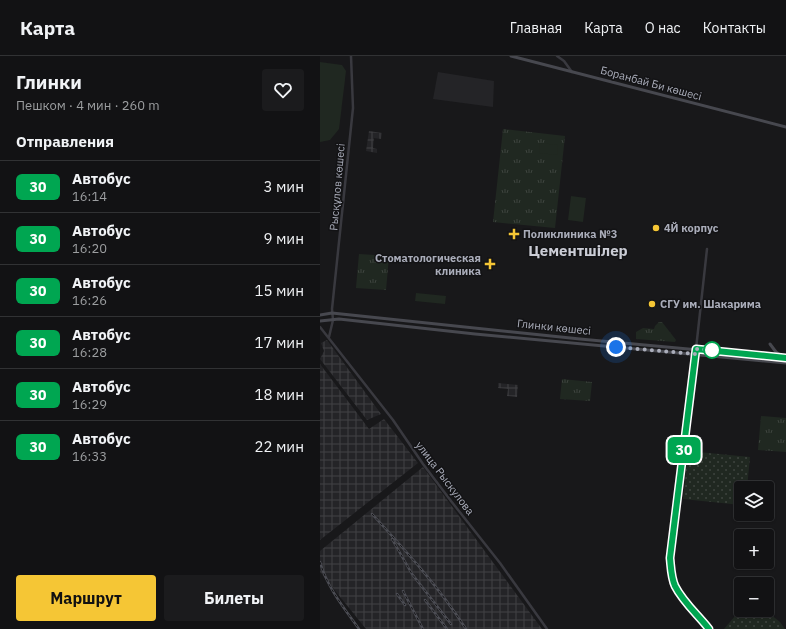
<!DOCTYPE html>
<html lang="ru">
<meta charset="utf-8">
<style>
:root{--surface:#121214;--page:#1b1b1d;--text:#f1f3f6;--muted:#9c9ea0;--line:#313234;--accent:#f5c635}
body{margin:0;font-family:"IBM Plex Sans",sans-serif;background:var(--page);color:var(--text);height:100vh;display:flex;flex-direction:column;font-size:15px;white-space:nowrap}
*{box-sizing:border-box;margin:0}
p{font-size:13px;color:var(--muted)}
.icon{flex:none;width:22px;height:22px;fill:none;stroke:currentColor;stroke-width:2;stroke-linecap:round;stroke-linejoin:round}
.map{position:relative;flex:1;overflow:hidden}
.details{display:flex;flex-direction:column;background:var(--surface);width:320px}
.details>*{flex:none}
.badge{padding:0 8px;border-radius:6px;font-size:14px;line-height:26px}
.fabs{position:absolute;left:414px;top:425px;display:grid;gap:8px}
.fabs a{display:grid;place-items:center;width:40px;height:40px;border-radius:4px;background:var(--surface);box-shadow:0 1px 3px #0004,0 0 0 1px var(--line);font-size:20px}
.you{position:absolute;width:20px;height:20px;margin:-10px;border:3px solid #fff;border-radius:50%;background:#1a73e8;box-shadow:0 0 0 6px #1a73e833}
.map>.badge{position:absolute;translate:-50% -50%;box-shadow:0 0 0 2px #fff}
h2{padding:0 16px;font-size:15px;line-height:36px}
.round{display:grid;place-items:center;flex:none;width:42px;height:42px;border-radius:4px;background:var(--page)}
.head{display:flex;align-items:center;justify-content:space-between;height:68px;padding:0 16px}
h1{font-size:19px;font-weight:700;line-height:30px}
.primary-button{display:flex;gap:8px;margin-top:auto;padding:8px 16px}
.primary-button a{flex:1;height:46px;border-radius:4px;background:var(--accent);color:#111;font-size:16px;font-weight:700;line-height:46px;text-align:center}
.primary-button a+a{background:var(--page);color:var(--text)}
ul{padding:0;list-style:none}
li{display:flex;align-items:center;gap:12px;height:52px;padding:0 16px;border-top:1px solid var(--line)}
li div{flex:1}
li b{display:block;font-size:15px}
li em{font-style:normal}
li .badge{min-width:44px;font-weight:700;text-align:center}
header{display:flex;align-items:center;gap:24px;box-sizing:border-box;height:56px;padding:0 20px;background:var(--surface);border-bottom:1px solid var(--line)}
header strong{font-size:19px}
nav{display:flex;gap:22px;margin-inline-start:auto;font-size:14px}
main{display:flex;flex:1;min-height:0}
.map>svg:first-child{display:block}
</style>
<header>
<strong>Карта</strong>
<nav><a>Главная</a><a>Карта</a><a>О нас</a><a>Контакты</a></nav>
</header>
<main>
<section class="details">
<div class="head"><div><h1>Глинки</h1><p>Пешком · 4 мин · 260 m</p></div><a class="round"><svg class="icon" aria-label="heart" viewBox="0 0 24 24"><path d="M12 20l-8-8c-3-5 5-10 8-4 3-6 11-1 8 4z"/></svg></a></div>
<h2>Отправления</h2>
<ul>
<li><span class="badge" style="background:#00a651;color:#fff">30</span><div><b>Автобус</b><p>16:14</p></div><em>3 мин</em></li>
<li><span class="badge" style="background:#00a651;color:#fff">30</span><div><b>Автобус</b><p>16:20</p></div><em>9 мин</em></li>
<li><span class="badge" style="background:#00a651;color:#fff">30</span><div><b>Автобус</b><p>16:26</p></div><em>15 мин</em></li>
<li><span class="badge" style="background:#00a651;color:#fff">30</span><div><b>Автобус</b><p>16:28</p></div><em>17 мин</em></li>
<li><span class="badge" style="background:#00a651;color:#fff">30</span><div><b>Автобус</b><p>16:29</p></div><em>18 мин</em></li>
<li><span class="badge" style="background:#00a651;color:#fff">30</span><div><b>Автобус</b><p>16:33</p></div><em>22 мин</em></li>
</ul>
<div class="primary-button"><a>Маршрут</a><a>Билеты</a></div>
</section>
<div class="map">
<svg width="466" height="573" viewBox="0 0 466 573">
<defs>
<pattern id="industrial-grid" width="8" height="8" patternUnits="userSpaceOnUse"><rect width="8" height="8" fill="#242427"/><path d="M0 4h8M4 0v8" fill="none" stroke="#414144"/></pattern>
<pattern id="grass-dots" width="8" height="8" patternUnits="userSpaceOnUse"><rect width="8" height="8" fill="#202821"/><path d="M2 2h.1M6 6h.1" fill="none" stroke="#3e443f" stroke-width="1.8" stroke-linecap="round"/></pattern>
<pattern id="park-tufts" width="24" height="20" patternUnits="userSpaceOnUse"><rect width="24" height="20" fill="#202821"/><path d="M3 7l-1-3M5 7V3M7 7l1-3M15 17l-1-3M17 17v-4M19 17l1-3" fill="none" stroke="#3e443f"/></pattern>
</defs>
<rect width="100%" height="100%" fill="#18181a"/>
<polygon fill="#242427" points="118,16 174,25 173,51 113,43"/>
<g fill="url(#industrial-grid)">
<polygon points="49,75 62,77 61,83 54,82 53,92 57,93 57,97 46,95"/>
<polygon points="7,284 61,358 47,364 0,303 4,295 1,287"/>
<polygon points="0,308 49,373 64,363 98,407 0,484"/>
<polygon points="178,327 198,329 197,341 187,340 188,333 178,332"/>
<polygon points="103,411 222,573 46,573 0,516 0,495"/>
</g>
<g fill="url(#grass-dots)">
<polygon points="368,395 430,401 427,432 421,432 421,449 363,443"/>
<polygon points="421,553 445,554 460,566 465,573 404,573"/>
</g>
<g fill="url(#park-tufts)">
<polygon points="183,73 245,80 235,172 173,166"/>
<polygon points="39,198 69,200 66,234 36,232"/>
<polygon points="339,266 342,266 356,284 355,286 316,283 316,276 323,272 334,273 335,270"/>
<polygon points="242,323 272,326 270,345 240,343"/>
<polygon points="441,360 466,362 466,396 438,394"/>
</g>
<g fill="#202821">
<polygon points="0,6 22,9 26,15 19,73 10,84 0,86"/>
<polygon points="220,87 238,89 237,99 219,97"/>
<polygon points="251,140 266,142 263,166 248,164"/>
<polygon points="96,237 126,240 125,248 95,245"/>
</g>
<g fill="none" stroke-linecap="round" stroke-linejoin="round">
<g stroke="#39393f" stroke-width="2.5">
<polyline points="237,0 244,5 252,16"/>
<polyline points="387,193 375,302 351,502 351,514 355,529 389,573"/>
<polyline points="0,271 73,364 103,408 131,445 180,507 227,573"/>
<polyline points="9,281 13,264 12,253 33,52 31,0"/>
</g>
<g stroke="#47484f" stroke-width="3">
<polyline points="191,0 466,71"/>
<polyline points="0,259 12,257 260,283 466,302"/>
<polyline points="0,265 19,263 155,278 466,307"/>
<polyline points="450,288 456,296 463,301"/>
</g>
<g stroke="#4c4d54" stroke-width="2.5">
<g id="rail">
<path d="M52,458C85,494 119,531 146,573"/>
<polyline points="72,483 92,518 131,568"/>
<path d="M0,506C7,531 24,552 39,573"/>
<polyline points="83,535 103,573"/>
<polyline points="77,538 85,549"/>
<polyline points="105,544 127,573"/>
</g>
</g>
<use href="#rail" stroke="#131315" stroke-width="1" stroke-dasharray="3" stroke-linecap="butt"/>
</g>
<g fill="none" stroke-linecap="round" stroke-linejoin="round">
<g stroke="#fff" stroke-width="9">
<path id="line" d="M389,573C378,559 363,546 355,530C351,521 351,511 350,502L376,293L466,302"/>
</g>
<use href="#line" stroke="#00a651" stroke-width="6"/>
<polyline stroke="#aaadba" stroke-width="4" stroke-dasharray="0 7.2" points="296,291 376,298 376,293 392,294"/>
</g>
<g fill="#f5c635" stroke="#131315" stroke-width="1.5">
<circle cx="336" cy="172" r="4"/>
<path d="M192 172h4v4h4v4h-4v4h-4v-4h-4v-4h4z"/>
<path d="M168 202h4v4h4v4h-4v4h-4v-4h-4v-4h4z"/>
<circle cx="332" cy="248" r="4"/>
</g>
<circle fill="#fff" stroke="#00a651" stroke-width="2" cx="392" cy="294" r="8"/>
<g text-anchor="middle" stroke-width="3" stroke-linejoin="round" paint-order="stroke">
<g font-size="11" fill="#aaadba" stroke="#131315">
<text transform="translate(331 27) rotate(15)" y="4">Боранбай Би көшесі</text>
<text transform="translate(17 131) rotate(-85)" y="4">Рысқұлов көшесі</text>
<text transform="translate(234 271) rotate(6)" y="4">Глинки көшесі</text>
<text transform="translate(125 422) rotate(53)" y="4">улица Рыскулова</text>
</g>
<g font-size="11" font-weight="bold" fill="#aaadba" stroke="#131315" text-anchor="start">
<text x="344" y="176">4Й корпус</text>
<text x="203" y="182">Поликлиника №3</text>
<text x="161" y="206" text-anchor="end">Стоматологическая<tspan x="161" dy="13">клиника</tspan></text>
<text x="340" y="252">СГУ им. Шакарима</text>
</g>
<g font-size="15" font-weight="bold" fill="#cbcdd6" stroke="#131315">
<text x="258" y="200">Цементшілер</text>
</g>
</g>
</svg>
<div class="fabs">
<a><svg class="icon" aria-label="layers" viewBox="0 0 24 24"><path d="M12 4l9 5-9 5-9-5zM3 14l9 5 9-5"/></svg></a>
<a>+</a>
<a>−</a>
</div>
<div class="you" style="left:296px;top:291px"></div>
<b class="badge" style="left:364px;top:394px;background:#00a651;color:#fff">30</b>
</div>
</main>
